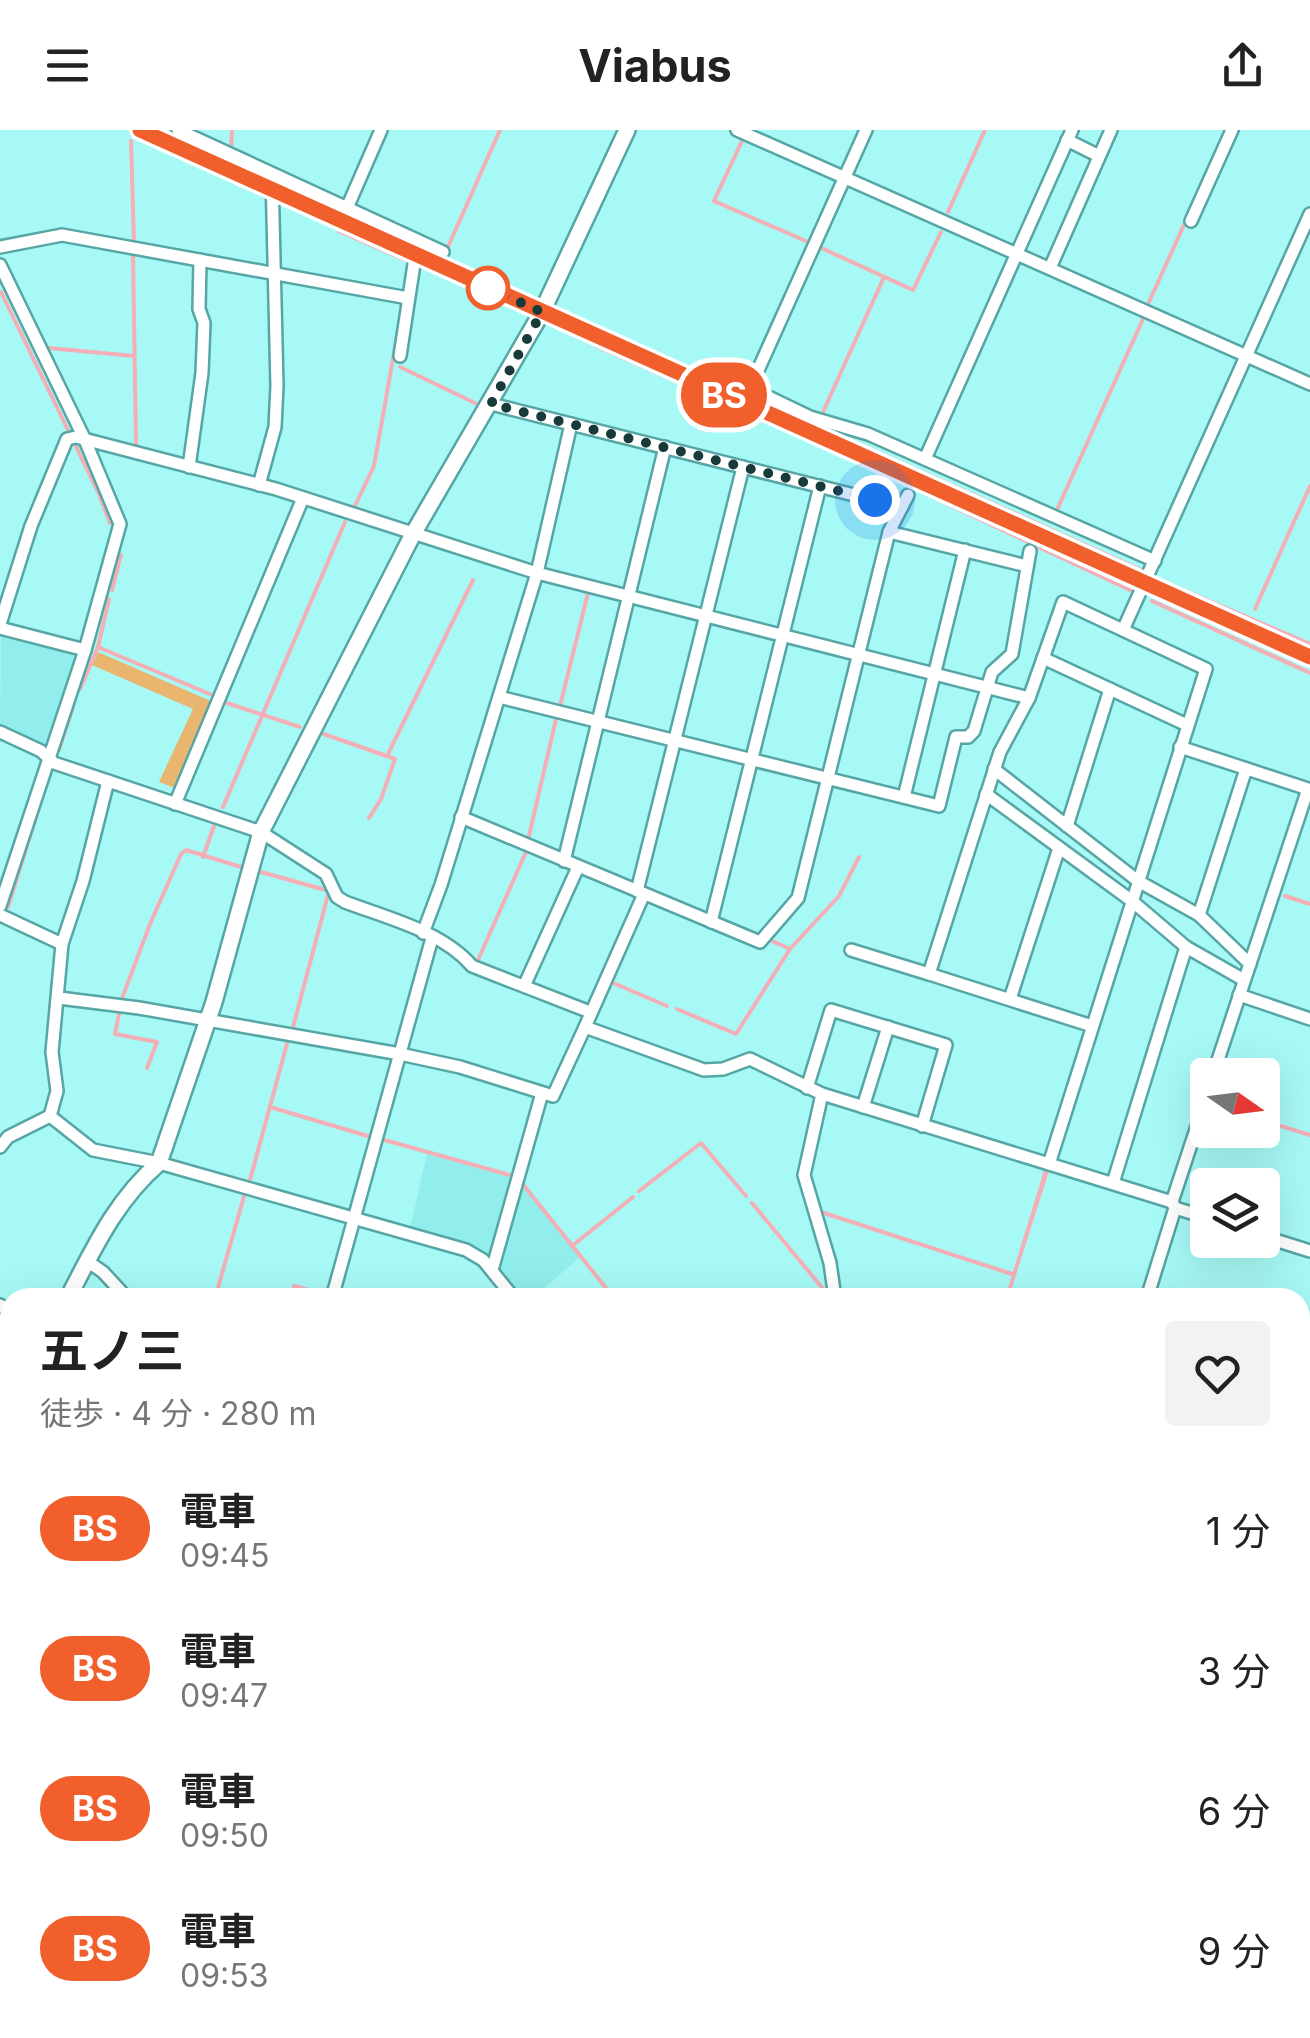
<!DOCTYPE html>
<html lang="ja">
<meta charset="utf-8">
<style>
:root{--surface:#fff;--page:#f2f2f2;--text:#222;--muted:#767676}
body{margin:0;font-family:Inter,"Noto Sans JP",sans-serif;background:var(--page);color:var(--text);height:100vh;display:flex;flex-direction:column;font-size:38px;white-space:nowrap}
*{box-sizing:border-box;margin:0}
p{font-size:32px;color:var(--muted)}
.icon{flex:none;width:55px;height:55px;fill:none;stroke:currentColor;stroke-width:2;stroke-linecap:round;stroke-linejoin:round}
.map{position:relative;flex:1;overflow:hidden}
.side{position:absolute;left:0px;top:1158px;width:1310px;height:752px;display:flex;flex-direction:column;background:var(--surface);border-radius:30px 30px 0 0;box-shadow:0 10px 40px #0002}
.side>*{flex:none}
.badge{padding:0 20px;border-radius:32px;font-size:35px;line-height:65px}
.needle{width:65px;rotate:104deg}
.controls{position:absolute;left:1190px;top:928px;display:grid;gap:20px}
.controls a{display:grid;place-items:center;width:90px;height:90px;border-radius:10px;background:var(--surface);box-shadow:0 10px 40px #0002;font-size:50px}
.you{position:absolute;width:50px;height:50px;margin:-25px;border:8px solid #fff;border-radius:50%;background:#1a73e8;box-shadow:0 0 0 15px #1a73e833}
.map>.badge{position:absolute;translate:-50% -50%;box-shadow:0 0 0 5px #fff}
.round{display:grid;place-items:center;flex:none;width:105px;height:105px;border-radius:10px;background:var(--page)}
.headline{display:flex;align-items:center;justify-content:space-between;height:170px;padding:0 40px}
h1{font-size:48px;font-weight:700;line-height:75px}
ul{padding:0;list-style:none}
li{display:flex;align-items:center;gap:30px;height:140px;padding:0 40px}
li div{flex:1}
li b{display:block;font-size:38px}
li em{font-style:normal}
li .badge{min-width:110px;font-weight:700;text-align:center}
header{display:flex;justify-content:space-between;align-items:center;height:130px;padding:0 40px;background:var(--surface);font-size:45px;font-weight:700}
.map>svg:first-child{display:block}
</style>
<header><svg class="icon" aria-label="menu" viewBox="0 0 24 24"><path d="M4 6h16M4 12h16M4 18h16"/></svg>Viabus<svg class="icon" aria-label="share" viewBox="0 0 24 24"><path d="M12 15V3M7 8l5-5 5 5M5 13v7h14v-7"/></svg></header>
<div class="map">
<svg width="1310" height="1908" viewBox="0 0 1310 1908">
<rect width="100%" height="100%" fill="#a7f9f6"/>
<g fill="#91eeec">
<polygon points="1,504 69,522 74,527 45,616 40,618 0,599"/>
<polygon points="427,1024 515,1048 492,1131 486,1124 466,1114 410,1098"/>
<polygon points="520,1048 582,1125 534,1167 520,1167 495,1135"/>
<polygon points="949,1900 1239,1900 1237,1908 946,1908"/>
</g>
<polygon fill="#eab56e" points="98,522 213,572 177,659 159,652 193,579 92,535"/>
<polygon fill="#f3afb5" points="1045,1037 1050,1038 1009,1167 1005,1168"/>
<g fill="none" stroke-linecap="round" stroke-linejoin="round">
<g stroke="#f3afb5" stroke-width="4">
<polyline points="131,11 134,114"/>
<polyline points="742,11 714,71 808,112"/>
<polyline points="231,20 232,0"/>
<polyline points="948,82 985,0"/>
<polyline points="339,101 410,132 410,136"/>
<polyline points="817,116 913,160 941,102"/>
<polyline points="447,119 500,0"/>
<polyline points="133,125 136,315"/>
<polyline points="1,162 99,364 110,393"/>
<polyline points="1149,172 1188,86"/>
<polyline points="596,216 865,335 1132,461"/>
<polyline points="49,218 134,226"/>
<polyline points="400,237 477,274"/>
<polyline points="823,282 884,147"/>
<polyline points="817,295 1141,440"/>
<polyline points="353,380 374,336 397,206"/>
<polyline points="1056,382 1143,189"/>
<polyline points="1158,449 1310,514"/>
<polyline points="112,460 121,425"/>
<polyline points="1152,471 1310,543"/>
<polyline points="1255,479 1310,356"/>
<polyline points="98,517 109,469"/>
<polyline points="80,559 98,517 212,565"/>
<polyline points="224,572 300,597"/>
<polyline points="560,576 588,463"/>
<polyline points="321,603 395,629 381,669 369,688"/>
<polyline points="59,620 73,577"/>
<polyline points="387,626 473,450"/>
<polyline points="223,677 345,392"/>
<polyline points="528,710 557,585"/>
<polyline points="569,726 634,753"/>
<polyline points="203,727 214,696"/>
<polyline points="261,742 329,761 292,901"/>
<polyline points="646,758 682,773"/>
<polyline points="1285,766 1310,774"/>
<polyline points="8,777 42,668"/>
<polyline points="770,810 790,819"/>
<polyline points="478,830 526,722"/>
<polyline points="609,855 611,852 667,876"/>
<polyline points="121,871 150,794 181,724 186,720 241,737"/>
<polyline points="120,879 115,904 157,912 147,938"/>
<polyline points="677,879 736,904 790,819 839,766 859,727"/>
<polyline points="270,977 371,1007"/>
<polyline points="1262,990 1310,1005"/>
<polyline points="381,1009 513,1046"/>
<polyline points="250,1050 288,910"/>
<polyline points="521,1052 614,1168"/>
<polyline points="639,1061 701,1013 746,1066"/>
<polyline points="752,1073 829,1166"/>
<polyline points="821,1082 1012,1144"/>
<polyline points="572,1116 633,1067"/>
<polyline points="215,1168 245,1063"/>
<polyline points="291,1168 294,1156 327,1165"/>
<polyline points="0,1472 10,1477"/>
<polyline points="0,1722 10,1728"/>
<polyline points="1300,1760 1310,1763"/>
<polyline points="328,1900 343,1908"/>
<polyline points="946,1908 949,1900"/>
</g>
<g stroke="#55a6a4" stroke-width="16">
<g id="minor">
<polyline points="178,0 443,122"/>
<polyline points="737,0 1310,254"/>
<polyline points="866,0 750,258 810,287 868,304 1155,431"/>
<polyline points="1067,10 1099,26"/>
<polyline points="347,78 381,0"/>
<polyline points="1191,91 1232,0"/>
<polyline points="0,117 62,105 408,168"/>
<polyline points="0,135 85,310 120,394 85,520 0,776"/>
<polyline points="1050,138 1111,0"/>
<polyline points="400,226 414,134"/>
<polyline points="491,274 902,377"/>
<polyline points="925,329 1072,0"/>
<polyline points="189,337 202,243 204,193 199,179 200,130"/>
<polyline points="259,355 275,297 277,256 272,45"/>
<polyline points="889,402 1027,436"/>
<polyline points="0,494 31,396 67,309 76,307 276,359 537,443 1029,568"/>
<polyline points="0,498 85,520"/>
<polyline points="1123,500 1310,84"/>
<polyline points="1043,528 1187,595"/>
<polyline points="499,567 939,676 956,607 968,607 974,601 992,542 1012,524 1030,421"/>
<path d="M0,602L41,621L54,633L261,702L326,744L337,767L345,772C387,788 442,801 472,836L590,882"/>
<polyline points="1180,617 1308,659 1213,945"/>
<polyline points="994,639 1138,751 1199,785 1250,834"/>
<polyline points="986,664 1132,771 1186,817 1244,850"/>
<polyline points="904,667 965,420"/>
<polyline points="175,674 303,368"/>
<polyline points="461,687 760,812 798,768 889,402 908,365"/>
<polyline points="1067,696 1110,559"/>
<polyline points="564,731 665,317"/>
<polyline points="637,761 743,337"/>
<polyline points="644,764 585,897 704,940 723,939 750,929 822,964 1172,1072"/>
<polyline points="0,785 62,814"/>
<polyline points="1199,785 1246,639"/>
<polyline points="711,792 820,356"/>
<polyline points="423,803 441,755 537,443 571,294"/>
<polyline points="851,820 929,844"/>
<polyline points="525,854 578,737"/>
<polyline points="1239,865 1310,889"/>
<polyline points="59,868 139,878 400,924 460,937 553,966 585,897"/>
<polyline points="1010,869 1059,718"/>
<polyline points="807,958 831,880 946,915 922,996"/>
<polyline points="822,964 804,1045 830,1133 835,1168"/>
<polyline points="863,977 888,897"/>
<polyline points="50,986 57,961 52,922 62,814 83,751 108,651"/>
<polyline points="0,1017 8,1007 50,986 93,1020 159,1033 466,1120 483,1130 514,1168"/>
<polyline points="1049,1034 1206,539 1063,472 1029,568 1000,622 929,844 1092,896"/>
<polyline points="1113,1053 1186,817"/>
<polyline points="1175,1078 1208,1088"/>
<polyline points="1262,1106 1310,1121"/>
<polyline points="87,1131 103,1142 127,1168"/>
<polyline points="492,1140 542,963"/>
<polyline points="332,1168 432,808"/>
<polyline points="1147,1168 1175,1078 1172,1072 1208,963"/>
<polyline points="0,1175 10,1181"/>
<polyline points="1300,1353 1310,1357"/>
<polyline points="1300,1589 1310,1592"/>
<polyline points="1300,1843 1310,1846"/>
<polyline points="76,1908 81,1900"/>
<polyline points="399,1908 402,1900"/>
<polyline points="562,1908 564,1900"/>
<polyline points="933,1908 935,1900"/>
</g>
</g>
<g stroke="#55a6a4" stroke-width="20">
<g id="tertiary">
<path d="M68,1168C94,1118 116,1070 159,1033L214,872L261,702L413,404L542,182L627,0"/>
<polyline points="0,1293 10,1274"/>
</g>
</g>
<g stroke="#55a6a4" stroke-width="25">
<g id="trunk">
<polyline points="1300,1658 1310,1654"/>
<polyline points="1300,1677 1310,1672"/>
<polyline points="658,1908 678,1900"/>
<polyline points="707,1908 728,1900"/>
</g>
</g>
<use href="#minor" stroke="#fff" stroke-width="11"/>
<use href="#tertiary" stroke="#fff" stroke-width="15"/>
<use href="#trunk" stroke="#fff" stroke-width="20"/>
<polyline stroke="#427271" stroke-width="4" stroke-dasharray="18 18" stroke-linecap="butt" points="140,0 1310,527"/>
</g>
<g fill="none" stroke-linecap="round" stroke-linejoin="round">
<g stroke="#fff" stroke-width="22">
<polyline id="line" points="140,0 1310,527"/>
</g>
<use href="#line" stroke="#f05f2c" stroke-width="15"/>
<polyline stroke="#183a39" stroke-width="10" stroke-dasharray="0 18" points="488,158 542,182 491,274 875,370"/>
</g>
<circle fill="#fff" stroke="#f05f2c" stroke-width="5" cx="488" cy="158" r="20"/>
</svg>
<div class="controls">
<a><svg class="needle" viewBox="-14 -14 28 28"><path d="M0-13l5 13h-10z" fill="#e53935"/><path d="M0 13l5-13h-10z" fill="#767676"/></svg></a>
<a><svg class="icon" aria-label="layers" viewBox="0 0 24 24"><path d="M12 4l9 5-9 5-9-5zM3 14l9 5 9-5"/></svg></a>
</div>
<div class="you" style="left:875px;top:370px"></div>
<b class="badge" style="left:724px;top:265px;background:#f05f2c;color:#fff">BS</b>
<section class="side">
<div class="headline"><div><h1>五ノ三</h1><p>徒歩 · 4 分 · 280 m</p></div><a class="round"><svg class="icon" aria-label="heart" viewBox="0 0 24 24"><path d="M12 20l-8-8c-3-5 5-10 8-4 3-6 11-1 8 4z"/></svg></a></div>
<ul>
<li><span class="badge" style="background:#f05f2c;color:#fff">BS</span><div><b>電車</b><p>09:45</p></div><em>1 分</em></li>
<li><span class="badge" style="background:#f05f2c;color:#fff">BS</span><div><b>電車</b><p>09:47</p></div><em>3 分</em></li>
<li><span class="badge" style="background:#f05f2c;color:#fff">BS</span><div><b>電車</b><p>09:50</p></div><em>6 分</em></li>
<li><span class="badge" style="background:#f05f2c;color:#fff">BS</span><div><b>電車</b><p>09:53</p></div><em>9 分</em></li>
</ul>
</section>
</div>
